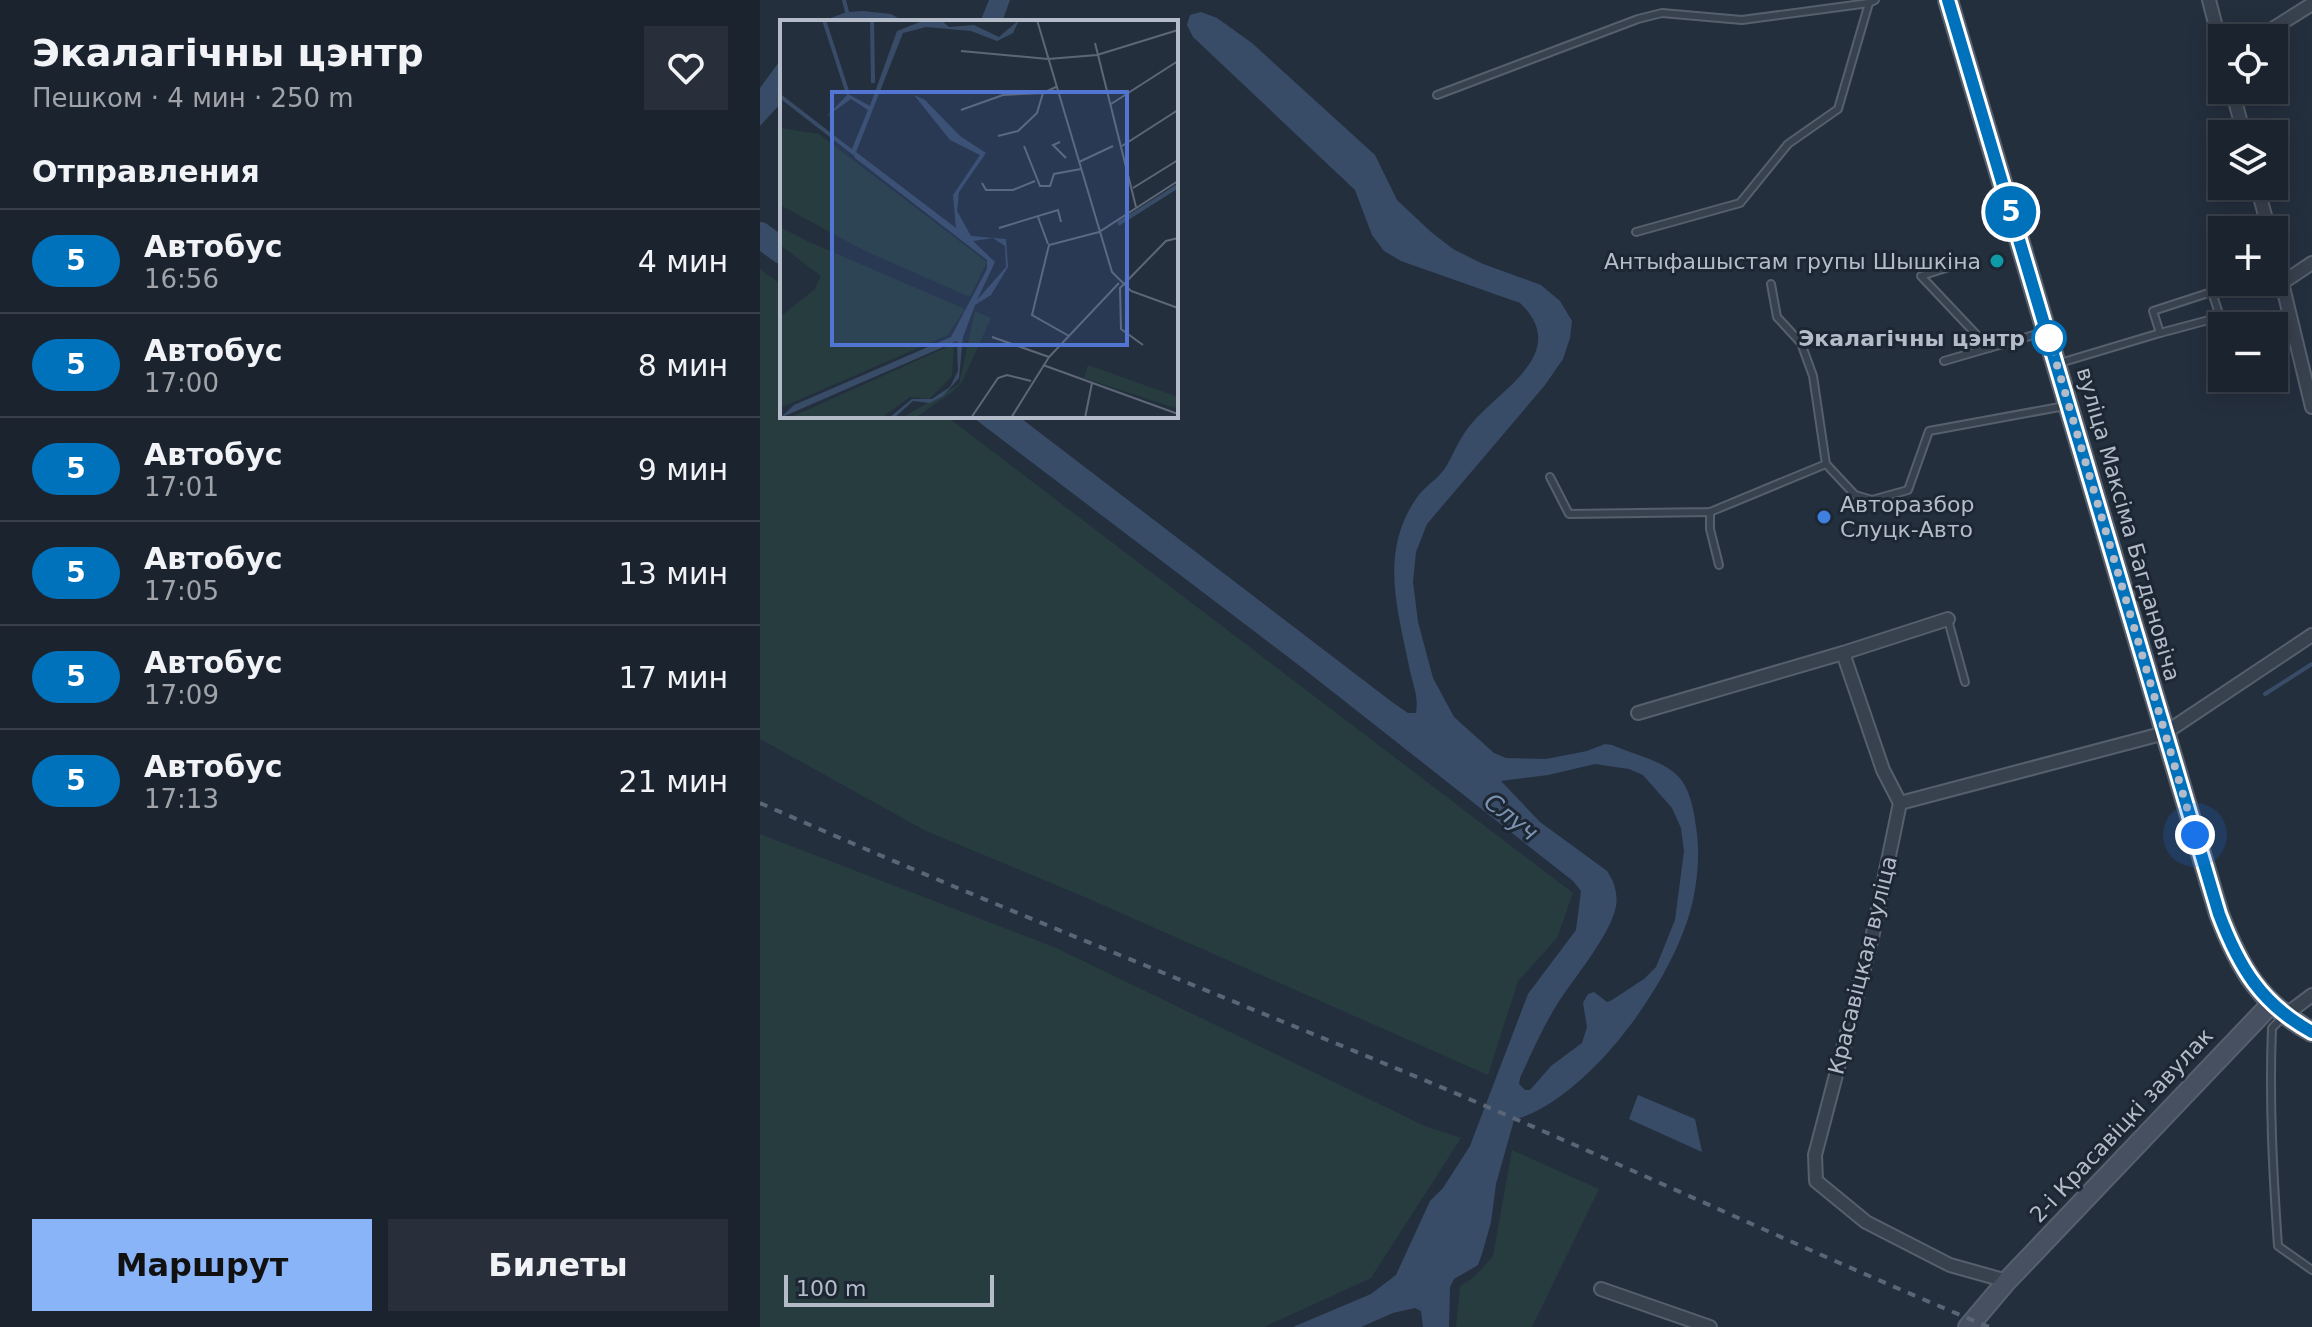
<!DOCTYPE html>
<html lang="ru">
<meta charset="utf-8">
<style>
:root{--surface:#1b232e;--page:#282f3a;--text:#f1f3f6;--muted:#a0a4aa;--line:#39404a;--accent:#8ab4f8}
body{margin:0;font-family:"DejaVu Sans",sans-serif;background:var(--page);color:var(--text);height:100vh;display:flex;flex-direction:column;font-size:30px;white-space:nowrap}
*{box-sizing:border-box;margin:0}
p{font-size:26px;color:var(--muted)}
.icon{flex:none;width:44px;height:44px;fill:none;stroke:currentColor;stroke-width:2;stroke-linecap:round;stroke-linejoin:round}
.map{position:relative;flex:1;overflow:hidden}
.sheet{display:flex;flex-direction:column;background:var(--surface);width:760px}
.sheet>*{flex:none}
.badge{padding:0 16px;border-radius:26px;font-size:28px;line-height:52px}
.tools{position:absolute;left:1448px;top:24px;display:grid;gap:16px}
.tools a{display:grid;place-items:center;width:80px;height:80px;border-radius:0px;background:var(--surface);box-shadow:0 4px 20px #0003,0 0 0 2px var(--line);font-size:40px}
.scale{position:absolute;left:24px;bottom:20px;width:210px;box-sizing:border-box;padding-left:8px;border:4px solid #b4bcc9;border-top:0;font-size:22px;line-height:28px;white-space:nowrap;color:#b4bcc9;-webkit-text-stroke:6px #1d2633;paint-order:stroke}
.you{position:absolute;width:40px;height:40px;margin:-20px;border:6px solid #fff;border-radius:50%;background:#1a73e8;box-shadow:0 0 0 12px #1a73e833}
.map>.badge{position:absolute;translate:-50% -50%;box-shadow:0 0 0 4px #fff}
h2{padding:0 32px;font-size:30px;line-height:72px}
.round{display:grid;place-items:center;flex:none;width:84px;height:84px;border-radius:0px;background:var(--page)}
.headline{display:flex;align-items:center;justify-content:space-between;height:136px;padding:0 32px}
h1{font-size:38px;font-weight:800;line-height:60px}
.button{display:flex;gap:16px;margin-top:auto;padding:16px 32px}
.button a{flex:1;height:92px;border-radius:0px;background:var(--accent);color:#111;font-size:32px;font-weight:800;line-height:92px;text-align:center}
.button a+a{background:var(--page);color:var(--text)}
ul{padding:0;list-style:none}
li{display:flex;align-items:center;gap:24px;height:104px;padding:0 32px;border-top:2px solid var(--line)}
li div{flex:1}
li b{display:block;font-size:30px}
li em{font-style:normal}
li .badge{min-width:88px;font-weight:700;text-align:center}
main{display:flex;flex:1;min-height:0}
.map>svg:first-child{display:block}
</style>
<main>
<section class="sheet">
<div class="headline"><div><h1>Экалагічны цэнтр</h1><p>Пешком · 4 мин · 250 m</p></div><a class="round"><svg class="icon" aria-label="heart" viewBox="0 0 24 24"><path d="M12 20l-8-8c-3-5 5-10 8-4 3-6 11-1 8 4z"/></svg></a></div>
<h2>Отправления</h2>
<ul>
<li><span class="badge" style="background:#0072bc;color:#fff">5</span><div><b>Автобус</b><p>16:56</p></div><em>4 мин</em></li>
<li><span class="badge" style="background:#0072bc;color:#fff">5</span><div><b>Автобус</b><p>17:00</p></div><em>8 мин</em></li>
<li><span class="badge" style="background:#0072bc;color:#fff">5</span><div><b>Автобус</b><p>17:01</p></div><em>9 мин</em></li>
<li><span class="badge" style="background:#0072bc;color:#fff">5</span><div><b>Автобус</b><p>17:05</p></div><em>13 мин</em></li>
<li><span class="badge" style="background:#0072bc;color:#fff">5</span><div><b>Автобус</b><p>17:09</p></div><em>17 мин</em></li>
<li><span class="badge" style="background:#0072bc;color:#fff">5</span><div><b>Автобус</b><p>17:13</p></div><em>21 мин</em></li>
</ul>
<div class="button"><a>Маршрут</a><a>Билеты</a></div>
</section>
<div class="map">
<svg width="1552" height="1327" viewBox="0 0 1552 1327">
<rect width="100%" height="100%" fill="#242f3e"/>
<g fill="#263c3f">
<polygon points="0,269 22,285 22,416 186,416 813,893 797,938 758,981 728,1075 320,895 164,830 0,739"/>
<polygon points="0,834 294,947 665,1126 701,1138 611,1278 504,1327 0,1327"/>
<polygon points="752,1150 839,1189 772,1327 696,1327 700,1286 713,1278 733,1256"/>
</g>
<g fill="#394c67" fill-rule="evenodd">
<polygon points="229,0 250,0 242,22 220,22"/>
<polygon points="103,11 131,14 145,22 60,22 87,12"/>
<path d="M441,12L457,18L492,43L615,155L637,200L671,232L693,249L723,264L781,285L800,301L812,321L810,338L803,359L785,385L667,524L656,552L653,582L658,622L673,678L694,717L734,753L746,758L786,759L827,751L845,744L852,745C874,755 908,761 922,781C931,794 934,812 936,827C940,851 938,876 933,900C917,976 831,1098 754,1120L736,1184L731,1222L722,1254L718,1265L694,1279L690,1287L689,1327H663L661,1311L655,1308L633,1313L601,1327H533L611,1294L636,1275L670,1201L683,1188L710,1146L768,994L816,930L821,891L813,881L540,666L211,416H258L632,702L648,713H656C659,695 652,683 649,666C637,607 619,550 658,496C666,485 681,477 687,465C696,449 699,438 712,423C742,388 811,352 760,303L641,261L624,251L612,235L595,190L433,37L427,25L430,15ZM835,764L869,769L883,775L912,808L921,828L924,851L915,920L896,967L884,979L852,1000L847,1002L834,992L828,994L823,1003L827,1027L822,1043L791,1066L770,1090H765L759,1084L760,1078C771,1054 782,1029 796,1006C812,980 851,935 856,906C858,893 854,881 847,871L780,822L741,781L788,775Z"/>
<polygon points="22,58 22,102 0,126 0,88"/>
<polygon points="878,1095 935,1119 942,1152 869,1119"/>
</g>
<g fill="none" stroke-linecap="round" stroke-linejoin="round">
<g stroke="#394c67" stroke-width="4">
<polyline points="84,0 87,12"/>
<polyline points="1505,694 1552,664"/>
</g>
<polyline stroke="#394c67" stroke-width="26" points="0,235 22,251"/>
<g stroke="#565f6c" stroke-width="10">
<g id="service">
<polyline points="677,95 878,19 902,13 982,20 1109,3"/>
<polyline points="876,232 980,203 1028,144 1078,109 1109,3 1115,0"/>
<polyline points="1201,263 1161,276 1229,348"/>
<polyline points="1011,284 1017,317 1041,343 1053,376 1066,464 1095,495 1112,500 1148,490 1169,431 1305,406"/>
<polyline points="1400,333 1460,317 1452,292"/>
<polyline points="1184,361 1284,332"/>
<polyline points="1300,363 1400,333 1393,311 1476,284"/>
<polyline points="790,477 809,514 950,512 1066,464"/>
<polyline points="950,512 950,529 959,565"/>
<polyline points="1188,620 1205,682"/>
<path d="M1524,1016L1512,1028C1509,1101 1513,1173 1518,1246L1552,1270"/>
</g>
</g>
<g stroke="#565f6c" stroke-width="16">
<g id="minor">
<polyline points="1449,0 1462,50"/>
<polyline points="1498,38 1552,4"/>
<polyline points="1472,90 1484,134"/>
<polyline points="1497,186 1509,230"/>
<polyline points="1514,250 1552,407"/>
<polyline points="1522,283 1552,263"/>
<polyline points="1083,653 1123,770 1140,803"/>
<polyline points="878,713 1083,653 1188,619"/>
<polyline points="1524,1016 1552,995"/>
<polyline points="1247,1281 1190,1265 1106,1222 1056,1181 1055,1155 1112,938 1140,803 1405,733 1552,635"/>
<polyline points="841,1289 950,1327"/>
</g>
</g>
<g stroke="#565f6c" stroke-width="22">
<g id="secondary">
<path d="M1188,0L1459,914C1480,969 1500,1003 1552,1032"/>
<polyline points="1208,1327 1247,1281 1511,1004"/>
</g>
</g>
<use href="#service" stroke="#38414e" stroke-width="6"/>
<use href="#minor" stroke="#38414e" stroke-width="12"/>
<use href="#secondary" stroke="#465061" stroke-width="18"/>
<path stroke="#5a6575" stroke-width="4" stroke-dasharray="8 8" stroke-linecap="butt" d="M0,803C221,901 446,989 669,1082C857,1161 1041,1249 1229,1327"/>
</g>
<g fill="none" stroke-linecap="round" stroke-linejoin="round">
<g stroke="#fff" stroke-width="18">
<path id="line" d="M1188,0L1459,914C1479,967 1501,1004 1552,1032"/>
</g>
<use href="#line" stroke="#0072bc" stroke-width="12"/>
<polyline stroke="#b4bcc9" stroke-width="8" stroke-dasharray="0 14.4" points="1289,338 1287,331 1435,835"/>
</g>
<circle fill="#0f9aa8" stroke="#1d2633" stroke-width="3" cx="1237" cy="261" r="8"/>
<circle fill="#fff" stroke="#0072bc" stroke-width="4" cx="1289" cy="338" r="16"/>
<circle fill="#3f7fe0" stroke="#1d2633" stroke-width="3" cx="1064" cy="517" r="8"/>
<g text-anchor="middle" stroke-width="6" stroke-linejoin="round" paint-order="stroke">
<g font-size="22" fill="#b4bcc9" stroke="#1d2633" text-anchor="end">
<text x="1221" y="269">Антыфашыстам групы Шышкіна</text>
<text x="1080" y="512" text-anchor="start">Авторазбор<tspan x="1080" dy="25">Слуцк-Авто</tspan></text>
</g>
<g font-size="22" font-weight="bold" fill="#b4bcc9" stroke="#1d2633" text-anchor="end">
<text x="1265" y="346">Экалагічны цэнтр</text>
</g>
<g font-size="22" fill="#b4bcc9" stroke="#1d2633">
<text transform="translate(1369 524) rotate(74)" y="8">вуліца Максіма Багдановіча</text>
<text transform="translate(1102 965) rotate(-76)" y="8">Красавіцкая вуліца</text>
<text transform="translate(1361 1125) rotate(-47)" y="8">2-і Красавіцкі завулак</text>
</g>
<g font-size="24" font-style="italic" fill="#7c92b1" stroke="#1d2633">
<text transform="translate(751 817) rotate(38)" y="8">Случ</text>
</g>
</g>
<g transform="translate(20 20)">
<rect width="398" height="398" fill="#242f3e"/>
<path d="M0,108L39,114L207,242L190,277L83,230L0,185ZM0,207L27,221L185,289L168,315L0,388V297L35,269L41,256L0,225ZM195,291L211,298L182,362L171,373L135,398H122L179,364ZM174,324L172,356L149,379L130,377L101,398H9ZM308,345L398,377V384L395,388L304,358Z" fill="#263c3f"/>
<path d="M145,0H161L169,7L194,5L219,17L239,0L233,13L217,21L191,11L146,7L123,13L76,132L176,208L173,175L200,135L170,120L134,75L145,80L180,116L206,133L179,172L177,191L191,216L226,219L228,247L211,275L195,285L183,317L179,358L163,376L150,383L133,381L114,398H109L132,379H152L170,367L178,351L177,321L0,398L14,385L171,317L207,249V240L75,138L72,129L88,90L71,79L46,97L68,74L90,86L117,11ZM213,218L225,226L226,247L197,280L215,242L193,221Z" fill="#394c67" fill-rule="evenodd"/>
<path fill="none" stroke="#394c67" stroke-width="4" d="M44,0L68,74M92,0L93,63M0,76L75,134M338,204L398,166"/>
<path fill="none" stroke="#5e6776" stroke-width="2" d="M257,0L332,252L351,271L398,288M315,23L356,187M181,31L268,39L317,35L398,10M331,84L398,41M181,90L223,75L263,73M218,116L238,111L257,93L263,73L276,67M280,122L273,125L286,138M244,126L260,166H270L274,154L301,149M342,126L398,90M299,142L333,126M202,163L206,170H233L255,161M353,168L398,140M258,197L268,224M219,208L278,190L281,202M289,316L252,295L269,225L319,212L398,161M212,317L269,337M363,325L341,309L340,268L386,221L398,218M263,345L398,394M191,398L218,358L227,355L251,361M231,398L269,337L339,263M305,398L312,363"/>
<path fill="#5274d3" fill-opacity="0.15" stroke="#5274d3" stroke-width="4" d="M52,72H347V325H52Z"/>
<rect width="398" height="398" fill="none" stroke="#b4bcc9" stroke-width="4"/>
</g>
</svg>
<div class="tools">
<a><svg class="icon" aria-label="locate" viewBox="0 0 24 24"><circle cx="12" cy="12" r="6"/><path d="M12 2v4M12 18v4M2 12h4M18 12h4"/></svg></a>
<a><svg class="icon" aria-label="layers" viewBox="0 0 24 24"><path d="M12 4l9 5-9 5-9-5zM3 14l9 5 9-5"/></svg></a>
<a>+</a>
<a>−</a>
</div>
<div class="scale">100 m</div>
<div class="you" style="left:1435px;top:835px"></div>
<b class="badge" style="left:1251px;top:212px;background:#0072bc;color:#fff">5</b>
</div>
</main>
